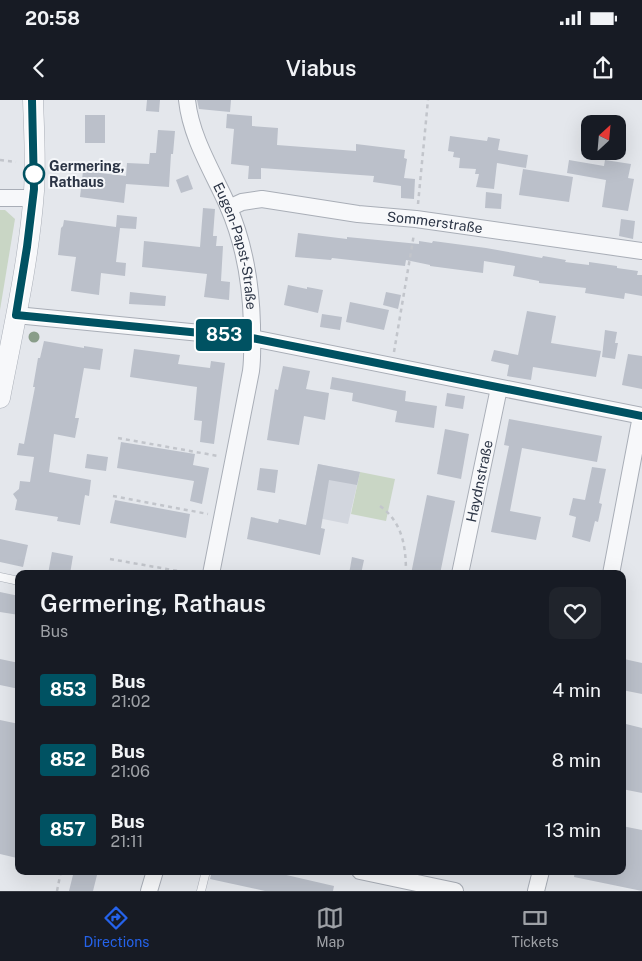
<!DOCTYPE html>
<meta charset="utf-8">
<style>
:root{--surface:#171b24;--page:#20242c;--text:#f1f3f6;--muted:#9ea1a6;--line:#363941;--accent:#2563eb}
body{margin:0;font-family:"Public Sans",sans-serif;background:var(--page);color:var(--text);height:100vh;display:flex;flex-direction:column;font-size:19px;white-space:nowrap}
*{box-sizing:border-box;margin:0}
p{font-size:16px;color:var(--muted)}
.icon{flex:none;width:28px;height:28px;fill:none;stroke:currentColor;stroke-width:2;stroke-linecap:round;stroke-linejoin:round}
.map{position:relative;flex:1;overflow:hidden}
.sheet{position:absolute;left:15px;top:470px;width:611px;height:305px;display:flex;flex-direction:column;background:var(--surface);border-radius:10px;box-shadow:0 5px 20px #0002}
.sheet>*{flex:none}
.badge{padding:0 10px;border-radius:4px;font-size:18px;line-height:32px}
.needle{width:32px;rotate:26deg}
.fabs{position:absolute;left:581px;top:15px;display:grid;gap:10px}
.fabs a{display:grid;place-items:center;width:45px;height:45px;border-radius:10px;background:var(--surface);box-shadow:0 5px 20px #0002;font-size:25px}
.map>.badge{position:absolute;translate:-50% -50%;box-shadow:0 0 0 2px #fff}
.round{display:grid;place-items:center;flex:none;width:52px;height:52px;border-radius:10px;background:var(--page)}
.summary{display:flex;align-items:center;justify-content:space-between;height:85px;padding:0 25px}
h1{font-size:24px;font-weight:600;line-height:38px}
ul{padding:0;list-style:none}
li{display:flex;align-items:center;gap:15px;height:70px;padding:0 25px}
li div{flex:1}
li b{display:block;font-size:19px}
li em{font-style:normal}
li .badge{min-width:55px;font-weight:700;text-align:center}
.status{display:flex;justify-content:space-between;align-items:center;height:35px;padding:0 25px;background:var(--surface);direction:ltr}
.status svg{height:14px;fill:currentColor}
header{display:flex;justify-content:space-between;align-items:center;height:65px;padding:0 25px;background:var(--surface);font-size:22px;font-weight:600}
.dock{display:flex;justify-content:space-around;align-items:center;height:70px;border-top:1px solid var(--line);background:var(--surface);font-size:14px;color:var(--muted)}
.dock a{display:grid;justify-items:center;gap:2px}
.dock .active{color:var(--accent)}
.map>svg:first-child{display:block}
</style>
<div class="status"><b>20:58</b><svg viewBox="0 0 49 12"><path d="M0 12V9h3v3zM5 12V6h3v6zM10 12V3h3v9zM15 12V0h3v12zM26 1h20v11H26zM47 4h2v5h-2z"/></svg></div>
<header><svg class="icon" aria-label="back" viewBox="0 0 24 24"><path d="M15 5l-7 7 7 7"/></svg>Viabus<svg class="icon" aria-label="share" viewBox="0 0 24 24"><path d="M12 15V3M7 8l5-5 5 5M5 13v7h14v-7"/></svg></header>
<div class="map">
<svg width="642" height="791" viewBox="0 0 642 791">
<rect width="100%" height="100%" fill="#e4e7ec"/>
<polygon fill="#d2d6de" points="318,364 360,372 348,424 308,416"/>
<g fill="#c9d6c5">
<polygon points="0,110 5,110 15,119 0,210"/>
<polygon points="360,372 395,379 386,421 351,414"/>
</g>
<g fill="#bbc0ca">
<polygon points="147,0 160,0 159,12 146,11"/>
<polygon points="197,0 231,0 230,12 199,9"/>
<polygon points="227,14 252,16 252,26 278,28 277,45 356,51 356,44 405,50 404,58 407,59 404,78 415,79 414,99 401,98 401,86 373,82 374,76 261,68 261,79 248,79 249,66 231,64 234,29 226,28"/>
<rect x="85" y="15" width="20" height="28"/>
<polygon points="158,30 175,31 173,54 171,54 169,87 126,84 124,103 80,97 83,71 126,76 127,63 149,64 150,53 156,53"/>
<polygon points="450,36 487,41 488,37 500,39 498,50 528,55 526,68 497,63 494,89 476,87 479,74 475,74 476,69 459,68 460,58 453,57 454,52 448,51"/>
<polygon points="569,60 604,66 605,60 631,64 628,78 634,79 628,111 602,107 606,80 567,73"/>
<polygon points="523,69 573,77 569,102 519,95"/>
<polygon points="188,75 193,89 181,93 176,80"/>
<polygon points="486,92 502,94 501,109 485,108"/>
<polygon points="203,108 215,109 213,136 217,136 216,146 223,146 221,181 230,182 229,200 204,197 207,174 142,167 144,141 200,147"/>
<polygon points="117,115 137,117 136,129 120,128 116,162 126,163 125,176 101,173 99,195 71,191 76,157 58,155 61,128 63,126 64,120 116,127"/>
<polygon points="621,119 635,121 633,139 619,136"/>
<polygon points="298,133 347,139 347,137 419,144 419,141 432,143 433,141 486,148 542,158 543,156 566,160 565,162 589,165 589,162 617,166 617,168 638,171 637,175 642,175 642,196 625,193 624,199 585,193 586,188 539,183 539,181 513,176 515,166 484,161 483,173 430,166 430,165 406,160 405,166 332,158 331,160 295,157"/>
<polygon points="288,185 307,189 307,187 323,190 318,213 284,205"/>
<polygon points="130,192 166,196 165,206 129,204"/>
<polygon points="386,192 401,195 398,209 383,205"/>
<polygon points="350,202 389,210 384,230 346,222"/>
<polygon points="527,211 556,216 551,243 601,251 596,277 533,267 531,280 507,276 509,265 491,261 494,250 518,255"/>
<polygon points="322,214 342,217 340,230 320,227"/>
<polygon points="605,230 617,232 615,243 618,243 615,259 602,257"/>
<polygon points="44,241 84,248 84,246 103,249 100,270 84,268 75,318 79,318 75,338 54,334 49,372 91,380 89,396 85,395 80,425 57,421 58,417 15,410 17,400 13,394 19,389 20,381 30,382 34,357 17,355 19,343 24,344 35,287 33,287 38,258 40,258"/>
<polygon points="134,249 180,255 178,264 210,268 211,261 225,263 214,344 200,342 202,321 194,320 197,287 130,277"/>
<polygon points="628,254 642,256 642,289 622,285"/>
<polygon points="283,266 310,271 306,289 329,293 325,320 304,316 299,345 267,340 275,289 278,290"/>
<polygon points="332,277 406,291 405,301 437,306 434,328 395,322 397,311 352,301 353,293 330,289"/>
<polygon points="447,293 465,296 463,309 445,306"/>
<polygon points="509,319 602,336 597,362 522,348 510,411 541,417 536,440 491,432 509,346 504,345"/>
<polygon points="445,329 469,334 461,379 437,374"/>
<polygon points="121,342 195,354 193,365 209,368 202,404 190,401 194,381 117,368"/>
<polygon points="87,354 108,357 106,371 85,368"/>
<polygon points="318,364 360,372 357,385 329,380 321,428 325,429 320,455 247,439 251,417 278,423 279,419 306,425"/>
<polygon points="592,367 606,369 599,403 602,404 598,422 595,421 590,442 572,437 576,417 569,415 573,398 585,400"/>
<polygon points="260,368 278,370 275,393 257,390"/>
<polygon points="427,395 455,401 448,435 440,474 411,474"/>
<polygon points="115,400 190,414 186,438 110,423"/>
<polygon points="0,439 28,445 23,467 0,462"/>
<polygon points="52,452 73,456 70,474 48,474"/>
<polygon points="352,457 364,460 361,474 349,474"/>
<polygon points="0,492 19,496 19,515 0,512"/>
<polygon points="0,559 19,563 19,589 0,585"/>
<polygon points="624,559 642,563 642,594 622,590"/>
<polygon points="0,620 19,624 19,750 17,758 0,754"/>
<polygon points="622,623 642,628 642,693 622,689"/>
<polygon points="622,726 642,730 642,791 574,777 575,771 622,771"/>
<polygon points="74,771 98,771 93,791 69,791"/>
<polygon points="212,771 269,771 334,786 333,791 265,791 210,779"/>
</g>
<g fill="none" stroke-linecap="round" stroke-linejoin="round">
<g stroke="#a9aeb7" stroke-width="9">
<g id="service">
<polyline points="0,477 19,481"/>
<polyline points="201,791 206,771"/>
</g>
</g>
<g stroke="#a9aeb7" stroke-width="18">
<g id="minor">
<path id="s1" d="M187,0C191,38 213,72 228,106C245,145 251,183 252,225C252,241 253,256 251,271L211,474"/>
<polyline points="0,98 33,98"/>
<path id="s2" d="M229,108L242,102L262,99L358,114L416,119L642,151"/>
<polyline points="16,215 252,238 642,316"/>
<path id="s3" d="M460,474L499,288"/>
<polyline points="611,474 641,316"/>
<polyline points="360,771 455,791"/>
<polyline points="149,791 155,771"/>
<polyline points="536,791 541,771"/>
</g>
</g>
<g stroke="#a9aeb7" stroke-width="21">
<path id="tertiary" d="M0,298C13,230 29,161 34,91C36,61 34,30 33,0"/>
</g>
<g stroke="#c2c5cb" stroke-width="2.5" stroke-dasharray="4 4" stroke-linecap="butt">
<polyline points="0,60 16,62"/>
<polyline points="418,104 428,0"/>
<polyline points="394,252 414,134"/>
<polyline points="118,338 218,356"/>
<polyline points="113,396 208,414"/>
<path d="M380,406C403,423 406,447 406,474"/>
<polyline points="110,459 195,474"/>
<polyline points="57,791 61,771"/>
</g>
<use href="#service" stroke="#f7f8fa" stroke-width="8"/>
<use href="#minor" stroke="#f7f8fa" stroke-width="16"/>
<use href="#tertiary" stroke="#f7f8fa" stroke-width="20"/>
</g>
<circle fill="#899d89" cx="34" cy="237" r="5.5"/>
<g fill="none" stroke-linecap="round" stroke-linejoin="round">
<g stroke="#fff" stroke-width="11">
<polyline id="line" points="32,0 34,89 27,147 16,215 252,238 642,316"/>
</g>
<use href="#line" stroke="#005262" stroke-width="8"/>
</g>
<circle fill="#fff" stroke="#005262" stroke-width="2.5" cx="34" cy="74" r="10"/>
<g text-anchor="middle" stroke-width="4" stroke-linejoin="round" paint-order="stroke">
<g font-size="14" font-weight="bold" fill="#2b3445" stroke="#f4f6f9" text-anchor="start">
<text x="49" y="71">Germering,<tspan x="49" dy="16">Rathaus</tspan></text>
</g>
<g font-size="14" fill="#2b3445" stroke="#f4f6f9">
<text dy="5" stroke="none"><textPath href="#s2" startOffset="209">Sommerstraße</textPath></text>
<text dy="5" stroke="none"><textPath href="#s1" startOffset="155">Eugen-Papst-Straße</textPath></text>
<text dy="5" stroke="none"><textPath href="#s3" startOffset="95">Haydnstraße</textPath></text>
</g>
</g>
</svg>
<div class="fabs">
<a><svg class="needle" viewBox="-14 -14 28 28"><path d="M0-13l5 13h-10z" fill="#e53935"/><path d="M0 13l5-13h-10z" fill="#9ea1a6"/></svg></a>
</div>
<b class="badge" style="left:224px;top:235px;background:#005262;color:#fff">853</b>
<section class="sheet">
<div class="summary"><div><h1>Germering, Rathaus</h1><p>Bus</p></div><a class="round"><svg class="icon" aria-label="heart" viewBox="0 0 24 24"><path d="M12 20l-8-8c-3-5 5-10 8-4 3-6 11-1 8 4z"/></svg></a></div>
<ul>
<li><span class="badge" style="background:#005262;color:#fff">853</span><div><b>Bus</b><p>21:02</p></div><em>4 min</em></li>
<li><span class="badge" style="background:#005262;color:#fff">852</span><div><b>Bus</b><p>21:06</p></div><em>8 min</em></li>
<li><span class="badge" style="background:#005262;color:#fff">857</span><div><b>Bus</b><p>21:11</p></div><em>13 min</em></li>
</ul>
</section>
</div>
<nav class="dock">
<a class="active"><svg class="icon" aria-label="directions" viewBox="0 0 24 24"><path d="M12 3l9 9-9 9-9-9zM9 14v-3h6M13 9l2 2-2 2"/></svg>Directions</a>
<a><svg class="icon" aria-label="map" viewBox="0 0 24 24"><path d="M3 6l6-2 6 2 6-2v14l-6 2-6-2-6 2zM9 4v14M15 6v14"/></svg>Map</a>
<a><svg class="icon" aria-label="tickets" viewBox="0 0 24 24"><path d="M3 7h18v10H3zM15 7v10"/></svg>Tickets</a>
</nav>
